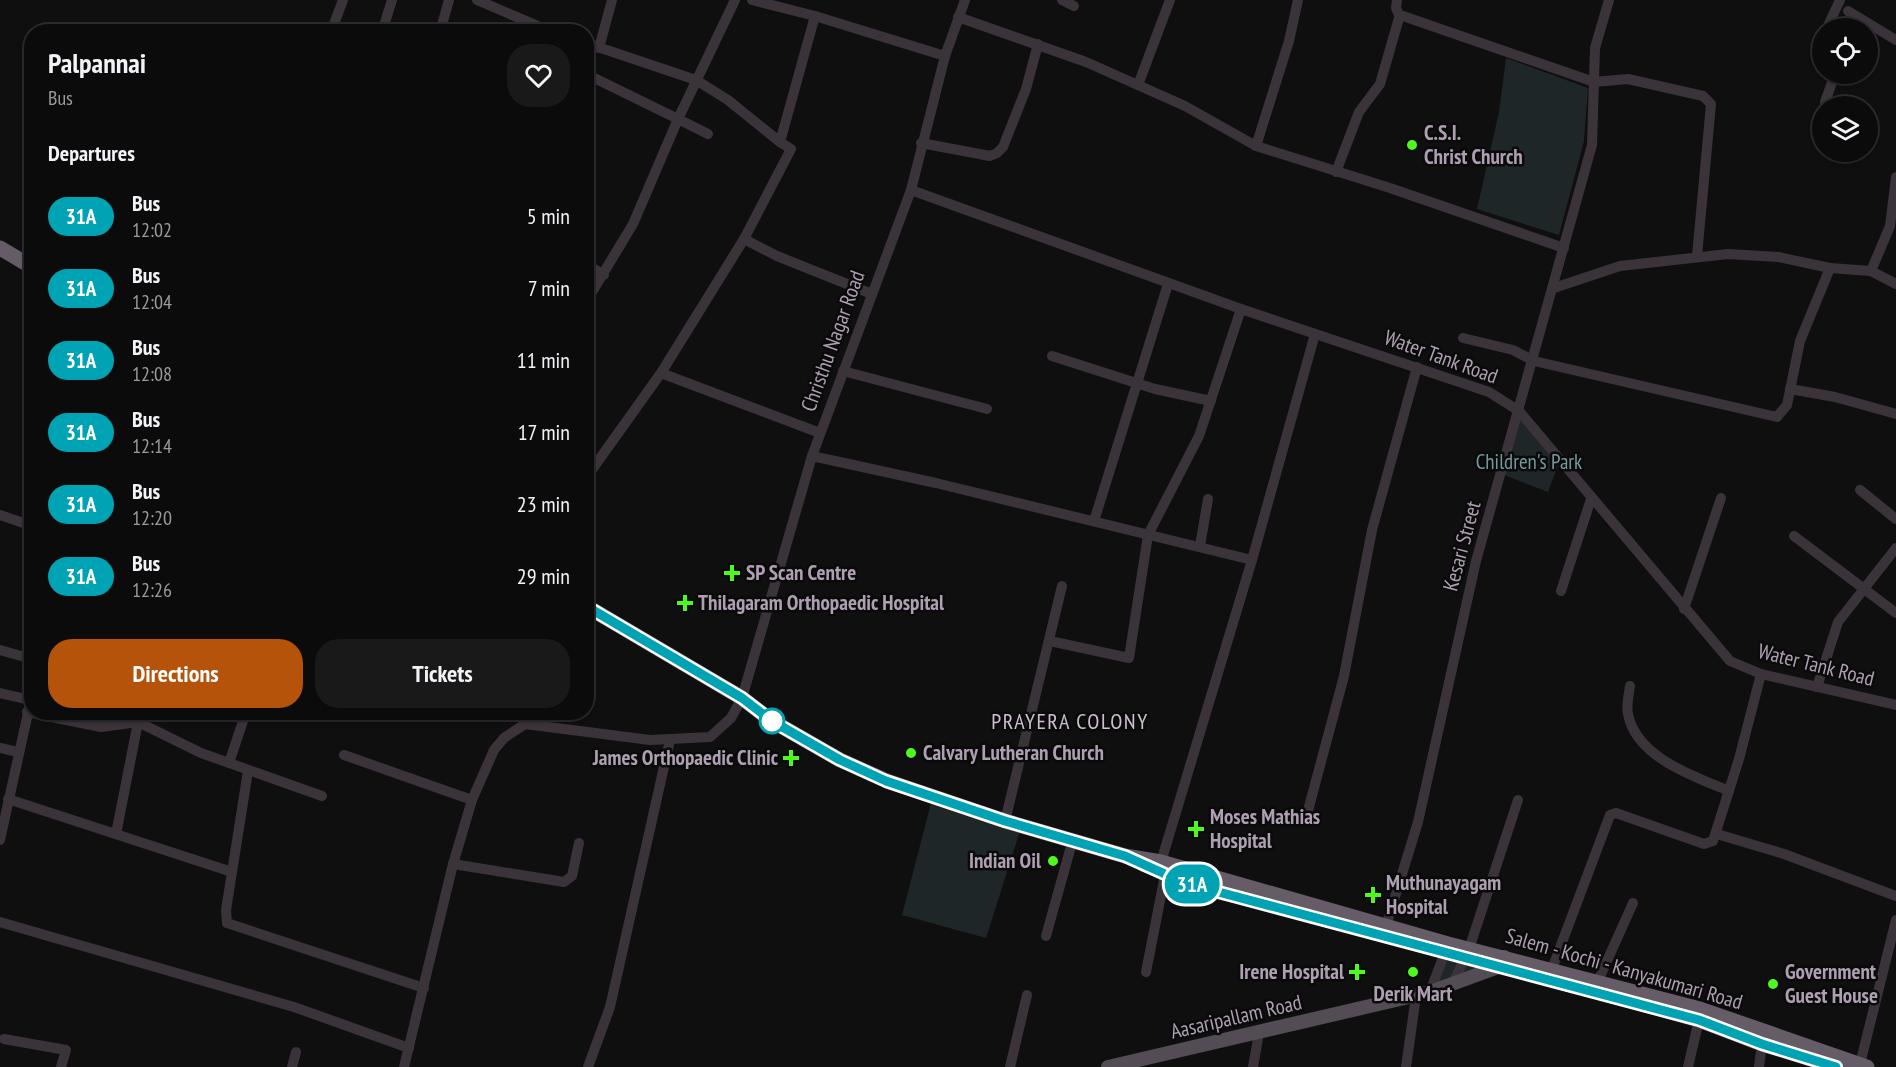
<!DOCTYPE html>
<style>
:root{--surface:#0c0b0c;--page:#1a191a;--text:#f1f3f6;--muted:#9a9b9d;--line:#2c2b2d;--accent:#b45309}
body{margin:0;font-family:"PT Sans Narrow",sans-serif;background:var(--page);color:var(--text);height:100vh;display:flex;flex-direction:column;font-size:22px;white-space:nowrap}
*{box-sizing:border-box;margin:0}
p{font-size:20px;color:var(--muted)}
.icon{flex:none;width:33px;height:33px;fill:none;stroke:currentColor;stroke-width:2;stroke-linecap:round;stroke-linejoin:round}
.map{position:relative;flex:1;overflow:hidden}
.details{position:absolute;left:24px;top:24px;width:570px;height:696px;display:flex;flex-direction:column;background:var(--surface);border-radius:24px;box-shadow:0 2px 4px #0004,0 0 0 2px var(--line)}
.details>*{flex:none}
.badge{padding:0 12px;border-radius:20px;font-size:21px;line-height:39px}
.fabs{position:absolute;left:1812px;top:18px;display:grid;gap:12px}
.fabs a{display:grid;place-items:center;width:66px;height:66px;border-radius:50%;background:var(--surface);box-shadow:0 2px 4px #0004,0 0 0 2px var(--line);font-size:30px}
.map>.badge{position:absolute;translate:-50% -50%;box-shadow:0 0 0 3px #fff}
h2{padding:0 24px;font-size:22px;line-height:54px}
.round{display:grid;place-items:center;flex:none;width:63px;height:63px;border-radius:24px;background:var(--page)}
.summary{display:flex;align-items:center;justify-content:space-between;height:102px;padding:0 24px}
h1{font-size:28px;font-weight:700;line-height:45px}
.action{display:flex;gap:12px;margin-top:auto;padding:12px 24px}
.action a{flex:1;height:69px;border-radius:24px;background:var(--accent);color:#fff;font-size:24px;font-weight:700;line-height:69px;text-align:center}
.action a+a{background:var(--page);color:var(--text)}
ul{padding:0;list-style:none}
li{display:flex;align-items:center;gap:18px;height:72px;padding:0 24px}
li div{flex:1}
li b{display:block;font-size:22px}
li em{font-style:normal}
li .badge{min-width:66px;font-weight:700;text-align:center}
.map>svg:first-child{display:block}
</style>
<div class="map">
<svg width="1896" height="1067" viewBox="0 0 1896 1067">
<rect width="100%" height="100%" fill="#100f10"/>
<g fill="#1f2628">
<polygon points="1506,58 1588,88 1584,141 1559,235 1477,209 1499,112"/>
<polygon points="1520,414 1558,465 1548,492 1504,475"/>
<polygon points="931,803 1020,831 986,938 902,915"/>
<polygon points="1448,955 1495,966 1435,986"/>
</g>
<g fill="none" stroke-linecap="round" stroke-linejoin="round">
<g stroke="#3a343a" stroke-width="10">
<polyline points="477,0 552,32"/>
<polyline points="752,0 815,16 945,56"/>
<polyline points="1062,0 1074,6"/>
<polyline points="1397,0 1396,8 1400,17"/>
<polyline points="1848,11 1896,40"/>
<polyline points="958,17 1086,62 1185,106 1256,146 1387,187 1564,248"/>
<polyline points="1827,28 1840,0"/>
<polyline points="331,32 343,0"/>
<polyline points="382,32 392,0"/>
<polyline points="440,32 449,0"/>
<polyline points="586,43 696,80 728,100 780,142 815,16"/>
<polyline points="599,48 612,0"/>
<polyline points="586,74 678,119 735,0"/>
<polyline points="1138,85 1170,0"/>
<polyline points="1825,102 1835,74"/>
<polyline points="780,142 791,149 744,239 777,256 872,294"/>
<polyline points="921,143 990,156 997,153 1003,147 1026,89 1038,44"/>
<polyline points="1256,146 1289,41 1298,0"/>
<polyline points="1336,172 1359,112 1380,84 1399,18 1403,16 1594,82 1628,79 1703,96 1711,104 1697,256"/>
<polyline points="911,190 1241,309 1489,392 1519,411 1730,661 1761,674 1896,705"/>
<polyline points="586,264 604,275"/>
<polyline points="1871,271 1890,226 1896,177"/>
<polyline points="1554,288 1620,266 1728,254 1778,257 1830,268 1871,271 1896,284"/>
<polyline points="586,302 633,224 678,119 708,134"/>
<polyline points="1463,338 1513,350 1534,361 1777,417 1787,405 1800,341 1830,268"/>
<polyline points="1052,356 1155,389 1211,401"/>
<polyline points="843,371 987,409"/>
<polyline points="661,373 820,433"/>
<polyline points="1790,389 1835,397 1896,414"/>
<polyline points="812,456 936,483 1252,560"/>
<polyline points="586,478 661,373 744,239"/>
<polyline points="1860,490 1896,519"/>
<polyline points="0,515 32,526"/>
<polyline points="1094,521 1168,284"/>
<polyline points="1794,536 1896,613"/>
<polyline points="1200,546 1208,499"/>
<polyline points="1561,591 1591,499"/>
<polyline points="1684,609 1721,498"/>
<polyline points="1050,641 1129,658 1148,535 1199,436 1241,309"/>
<polyline points="0,650 32,659"/>
<path d="M1630,686C1629,694 1626,705 1628,714C1636,757 1693,776 1729,791"/>
<polyline points="1817,687 1838,622 1896,548"/>
<polyline points="0,693 30,700"/>
<polyline points="27,712 101,727 138,722 201,753 322,796"/>
<polyline points="0,748 18,752"/>
<polyline points="344,755 472,800"/>
<polyline points="229,763 246,712"/>
<polyline points="248,771 226,910 227,923 424,988"/>
<polyline points="8,799 232,872"/>
<polyline points="1306,818 1344,676 1372,530 1417,367"/>
<polyline points="1005,821 1062,586"/>
<polyline points="116,834 138,722"/>
<polyline points="1717,834 1784,854 1896,896"/>
<polyline points="0,840 32,695"/>
<polyline points="1161,862 1252,560 1315,334"/>
<polyline points="453,864 564,882 572,876 579,843"/>
<polyline points="0,922 294,1007 409,1048"/>
<polyline points="1386,926 1418,822 1476,561 1592,145 1595,48 1609,0"/>
<polyline points="1046,936 1073,839"/>
<polyline points="1552,969 1610,815 1616,813 1704,844 1713,841 1739,759 1761,674"/>
<polyline points="1146,972 1165,875"/>
<polyline points="1454,981 1469,949 1518,800"/>
<polyline points="1598,981 1633,903"/>
<polyline points="1430,992 1448,944"/>
<polyline points="4,1039 66,1050 61,1067"/>
<polyline points="1860,1064 1896,920"/>
<polyline points="292,1067 296,1052"/>
<polyline points="404,1067 453,864 472,800 494,750 504,738 525,724 650,740 710,737 731,718 742,698 812,456 911,190 945,56 965,0"/>
<polyline points="588,1067 610,1007 670,740"/>
<polyline points="1010,1067 1027,995"/>
<polyline points="1253,1067 1259,1033"/>
<polyline points="1406,1067 1416,996"/>
<polyline points="1688,1067 1699,1020"/>
<polyline points="1759,1067 1762,1044"/>
</g>
<polyline stroke="#544c55" stroke-width="14" points="1108,1067 1430,992 1501,966 1504,957"/>
<g stroke="#655c67" stroke-width="15">
<polyline points="0,248 32,267"/>
<polyline points="586,606 742,698 772,721 840,760 887,781 1005,821 1125,856 1161,862 1448,944 1700,1009 1867,1067"/>
<polyline points="1143,864 1211,890 1254,900"/>
<polyline points="1527,972 1699,1020 1762,1044 1837,1067"/>
</g>
</g>
<g fill="none" stroke-linecap="round" stroke-linejoin="round">
<g stroke="#fff" stroke-width="14">
<polyline id="line" points="586,606 742,698 772,721 840,760 886,781 1005,821 1125,856 1165,874 1211,890 1699,1020 1762,1044 1836,1067"/>
</g>
<use href="#line" stroke="#00a3b4" stroke-width="9"/>
</g>
<g fill="#4ef91e" stroke="#0b0a0b" stroke-width="2">
<circle cx="1412" cy="145" r="6"/>
<path d="M729 564h6v6h6v6h-6v6h-6v-6h-6v-6h6z"/>
<path d="M682 594h6v6h6v6h-6v6h-6v-6h-6v-6h6z"/>
<circle cx="911" cy="753" r="6"/>
<path d="M788 749h6v6h6v6h-6v6h-6v-6h-6v-6h6z"/>
<path d="M1193 820h6v6h6v6h-6v6h-6v-6h-6v-6h6z"/>
<circle cx="1053" cy="861" r="6"/>
<path d="M1370 886h6v6h6v6h-6v6h-6v-6h-6v-6h6z"/>
<path d="M1354 963h6v6h6v6h-6v6h-6v-6h-6v-6h6z"/>
<circle cx="1413" cy="972" r="6"/>
<circle cx="1773" cy="984" r="6"/>
</g>
<circle fill="#fff" stroke="#00a3b4" stroke-width="3" cx="772" cy="721" r="12"/>
<g text-anchor="middle" stroke-width="5" stroke-linejoin="round" paint-order="stroke">
<g font-size="21" font-weight="bold" fill="#ae9fb2" stroke="#0b0a0b" text-anchor="start">
<text x="1424" y="140">C.S.I.<tspan x="1424" dy="24">Christ Church</tspan></text>
<text x="746" y="580">SP Scan Centre</text>
<text x="698" y="610">Thilagaram Orthopaedic Hospital</text>
<text x="923" y="760">Calvary Lutheran Church</text>
<text x="778" y="765" text-anchor="end">James Orthopaedic Clinic</text>
<text x="1210" y="824">Moses Mathias<tspan x="1210" dy="24">Hospital</tspan></text>
<text x="1041" y="868" text-anchor="end">Indian Oil</text>
<text x="1386" y="890">Muthunayagam<tspan x="1386" dy="24">Hospital</tspan></text>
<text x="1344" y="979" text-anchor="end">Irene Hospital</text>
<text x="1785" y="979">Government<tspan x="1785" dy="24">Guest House</tspan></text>
<text x="1413" y="1001" text-anchor="middle">Derik Mart</text>
</g>
<g font-size="21" fill="#ae9fb2" stroke="#0b0a0b">
<text transform="translate(833 341) rotate(-70)" y="7">Christhu Nagar Road</text>
<text transform="translate(1441 357) rotate(20)" y="7">Water Tank Road</text>
<text transform="translate(1462 546) rotate(-75)" y="7">Kesari Street</text>
<text transform="translate(1816 665) rotate(14)" y="7">Water Tank Road</text>
<text transform="translate(1624 969) rotate(16)" y="7">Salem - Kochi - Kanyakumari Road</text>
<text transform="translate(1236 1017) rotate(-13)" y="7">Aasaripallam Road</text>
</g>
<g font-size="21" fill="#75979e" stroke="#0b0a0b">
<text x="1529" y="469">Children's Park</text>
</g>
<g font-size="22" letter-spacing="1.5" fill="#ccc0ce" stroke="#0b0a0b">
<text x="1070" y="729">PRAYERA COLONY</text>
</g>
</g>
</svg>
<div class="fabs">
<a><svg class="icon" aria-label="locate" viewBox="0 0 24 24"><circle cx="12" cy="12" r="6"/><path d="M12 2v4M12 18v4M2 12h4M18 12h4"/></svg></a>
<a><svg class="icon" aria-label="layers" viewBox="0 0 24 24"><path d="M12 4l9 5-9 5-9-5zM3 14l9 5 9-5"/></svg></a>
</div>
<b class="badge" style="left:1192px;top:884px;background:#00a3b4;color:#fff">31A</b>
<section class="details">
<div class="summary"><div><h1>Palpannai</h1><p>Bus</p></div><a class="round"><svg class="icon" aria-label="heart" viewBox="0 0 24 24"><path d="M12 20l-8-8c-3-5 5-10 8-4 3-6 11-1 8 4z"/></svg></a></div>
<h2>Departures</h2>
<ul>
<li><span class="badge" style="background:#00a3b4;color:#fff">31A</span><div><b>Bus</b><p>12:02</p></div><em>5 min</em></li>
<li><span class="badge" style="background:#00a3b4;color:#fff">31A</span><div><b>Bus</b><p>12:04</p></div><em>7 min</em></li>
<li><span class="badge" style="background:#00a3b4;color:#fff">31A</span><div><b>Bus</b><p>12:08</p></div><em>11 min</em></li>
<li><span class="badge" style="background:#00a3b4;color:#fff">31A</span><div><b>Bus</b><p>12:14</p></div><em>17 min</em></li>
<li><span class="badge" style="background:#00a3b4;color:#fff">31A</span><div><b>Bus</b><p>12:20</p></div><em>23 min</em></li>
<li><span class="badge" style="background:#00a3b4;color:#fff">31A</span><div><b>Bus</b><p>12:26</p></div><em>29 min</em></li>
</ul>
<div class="action"><a>Directions</a><a>Tickets</a></div>
</section>
</div>
